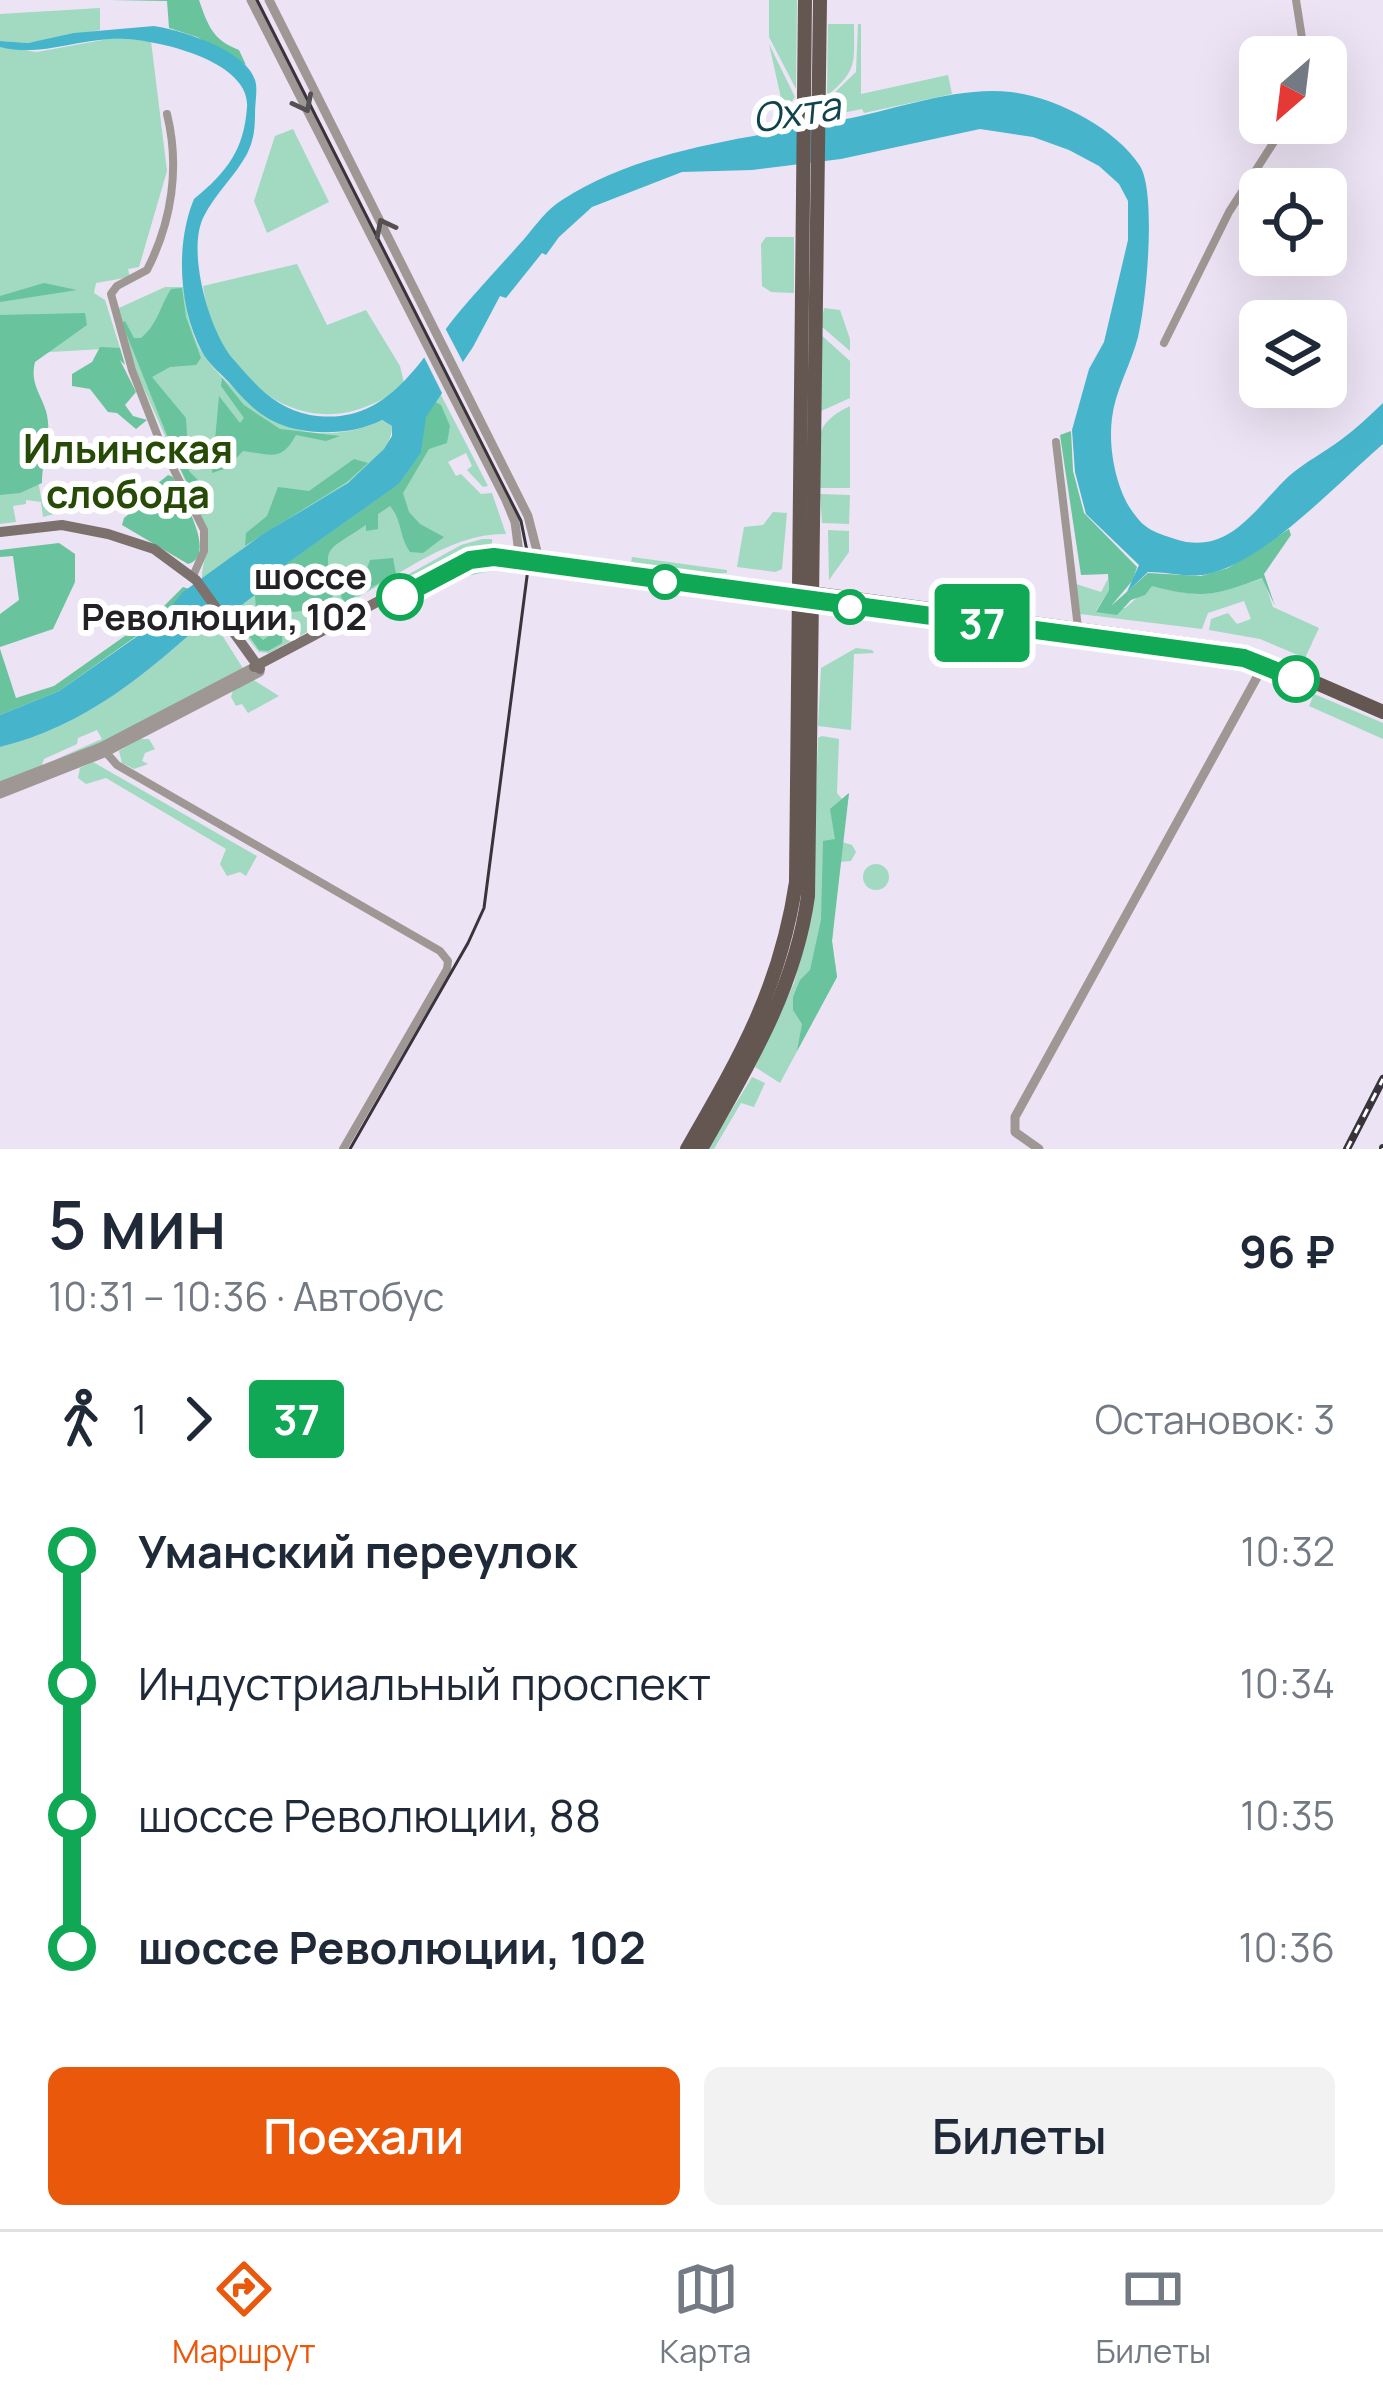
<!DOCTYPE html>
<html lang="ru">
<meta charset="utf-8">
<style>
:root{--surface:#fff;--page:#f2f2f3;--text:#1f2937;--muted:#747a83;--line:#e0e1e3;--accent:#ea580c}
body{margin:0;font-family:Manrope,sans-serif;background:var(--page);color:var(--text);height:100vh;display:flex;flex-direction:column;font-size:45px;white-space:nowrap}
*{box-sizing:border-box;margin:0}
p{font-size:39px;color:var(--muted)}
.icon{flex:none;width:66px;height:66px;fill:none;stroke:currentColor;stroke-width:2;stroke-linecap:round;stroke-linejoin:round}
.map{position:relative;height:1149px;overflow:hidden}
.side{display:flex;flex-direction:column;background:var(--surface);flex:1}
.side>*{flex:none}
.badge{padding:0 24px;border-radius:9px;font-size:42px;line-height:78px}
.needle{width:78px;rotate:208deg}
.controls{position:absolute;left:1239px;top:36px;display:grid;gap:24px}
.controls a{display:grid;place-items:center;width:108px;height:108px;border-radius:18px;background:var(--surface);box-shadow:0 12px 48px #0002;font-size:60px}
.map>.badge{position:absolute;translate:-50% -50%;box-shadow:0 0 0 6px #fff}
.legs{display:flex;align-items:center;gap:18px;height:132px;padding:0 48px;font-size:39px}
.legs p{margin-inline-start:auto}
.head{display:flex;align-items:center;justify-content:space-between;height:204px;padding:0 48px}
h1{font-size:66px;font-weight:600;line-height:90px}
.button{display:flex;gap:24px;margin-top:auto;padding:24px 48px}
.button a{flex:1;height:138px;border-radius:18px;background:var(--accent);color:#fff;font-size:48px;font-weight:600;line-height:138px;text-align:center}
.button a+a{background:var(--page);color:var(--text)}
ul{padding:0 48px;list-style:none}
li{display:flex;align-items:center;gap:42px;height:132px;font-size:45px}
li i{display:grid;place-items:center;width:18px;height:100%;margin:0 15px;background:currentColor}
li i::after{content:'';width:30px;height:30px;margin:-15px;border:9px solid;border-radius:50%;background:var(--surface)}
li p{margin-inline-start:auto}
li:first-child i{background:linear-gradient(#0000 50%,currentColor 0)}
li:last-child i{background:linear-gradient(currentColor 50%,#0000 0)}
.menu{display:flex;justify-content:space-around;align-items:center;height:168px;border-top:3px solid var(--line);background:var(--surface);font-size:33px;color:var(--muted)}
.menu a{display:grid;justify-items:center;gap:6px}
.menu .selected{color:var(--accent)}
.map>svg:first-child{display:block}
</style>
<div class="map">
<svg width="1383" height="1149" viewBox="0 0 1383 1149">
<rect width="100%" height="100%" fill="#ece3f4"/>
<g fill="#a1dac0">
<polygon points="769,0 797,0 796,89 769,37"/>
<polygon points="100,8 100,30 28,43 0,41 0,14"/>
<path d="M828,24H854C854,63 858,70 827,96Z"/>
<polygon points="858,24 861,24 861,94 948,75 952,94 864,113 862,109 827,116 827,100 856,72"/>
<polygon points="113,38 151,41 167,171 139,267 128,269 130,277 96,283 94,293 105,300 120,348 16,354 41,497 54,514 43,517 41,502 26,500 26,504 13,506 16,522 0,524 0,47 37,52"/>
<polygon points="769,44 795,97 787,108 783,107"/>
<polygon points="293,129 329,202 267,233 254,201 275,136"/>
<polygon points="766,237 794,237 794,293 771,292 762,286 761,244"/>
<path d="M297,264L327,325L366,310L400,366L404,383C393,395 380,401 365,407C284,438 213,363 203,286Z"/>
<path d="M165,287H183C187,310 191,338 205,357C222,382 271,422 300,430C324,437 360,432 381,420L392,426C392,471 304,506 271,527C247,543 226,564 202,580C201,564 211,547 206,527L140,380L117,316L119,308Z"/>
<polygon points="824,308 840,310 850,339 850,351 821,326"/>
<polygon points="820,334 850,361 850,398 819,412"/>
<path d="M440,393L488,486L483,487L467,470L472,466L466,453L448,462L456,476L461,474L481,494L492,493L506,534C450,533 399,576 351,601L347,610L269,653L259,652L225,609L239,606L425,417Z"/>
<path d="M850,406V488H820C819,447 808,426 850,406Z"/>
<polygon points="820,494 850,495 849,524 822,523"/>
<polygon points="773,512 787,513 782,569 775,572 737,567 744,527 763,525"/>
<polygon points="828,530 849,531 849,552 829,580"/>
<polygon points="482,539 492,539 492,547 465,551 387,592 384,588 461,545"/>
<polygon points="632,557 727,570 727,573 693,574 639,566 631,563"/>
<polygon points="491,562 491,571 458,578 418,598 411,595 472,564"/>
<polygon points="545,568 644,581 648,587 544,576"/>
<path d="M1263,578L1273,607L1319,628L1305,658L1260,639L1209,630L1211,619L1228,613L1237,624L1251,619L1244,601L1208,613L1202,629L1080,614L1076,584L1101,592L1108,579L1109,590L1096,611L1125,608L1152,585C1202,599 1214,596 1263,578Z"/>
<path d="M210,616L244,670L104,742L54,760L102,739L97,730L78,738L77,744L44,759L41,767L0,783V747C84,727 148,673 210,616Z"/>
<polygon points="915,618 985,627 986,638 913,627"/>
<polygon points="1101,642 1184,653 1183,662 1099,651"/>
<polygon points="856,648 872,650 874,653 854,654 851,730 818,726 821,668"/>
<polygon points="252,679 279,696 248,713 242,704 236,706 231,697 233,690"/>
<polygon points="1314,694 1383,723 1383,739 1309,706"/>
<polygon points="822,736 839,739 837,793 842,799 849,793 842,842 852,845 856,852 851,861 839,862 832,941 837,977 780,1083 755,1067 794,983 812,915 818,738"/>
<polygon points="140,739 149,739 155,749 145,753 142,761 148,764 134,769 122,763 119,751"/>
<polygon points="93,762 257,856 246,876 240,872 227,876 220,864 226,849 106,778 86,784 78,778 80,768"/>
<circle cx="876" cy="877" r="13"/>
<polygon points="752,1077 765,1083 754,1107 741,1103 714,1149 708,1149"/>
</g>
<g fill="#69c39d">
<path d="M111,0H199C208,26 213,40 239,50L246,65L197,37L169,28L167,1Z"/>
<polygon points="44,283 77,290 0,302 0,296"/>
<path d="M182,288L186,317L201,358L196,365L170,367L152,377L186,418L189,471L200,482L199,488H190L180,468L122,323L125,321L134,338H141C158,324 160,306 171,289Z"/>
<path d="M85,313L87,325L35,362C30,383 40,392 46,411C53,437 42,458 42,483L20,493L0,495V315Z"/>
<polygon points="100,347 120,348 125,365 120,360 136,392 125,405 133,416 147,420 136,429 117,413 108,412 90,389 72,386 72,374 92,362"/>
<path d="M222,378L244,405L280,429L340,436L326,441L296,435C281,463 270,454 243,451L227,468L212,473L219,396L240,423L244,418L221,386Z"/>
<path d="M434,401L441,405L450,426L447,443L429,449L403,493L409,512L420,524L444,537L423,553L410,552C399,537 402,519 390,506L378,514V529L366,531V525C319,556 326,544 333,598C317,613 276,616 256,608L255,595L285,565L399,484L421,453L425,417Z"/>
<path d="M1071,431L1073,471L1084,513L1137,567L1133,580L1111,606L1148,573L1201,576L1228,568L1289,529L1291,535L1264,574L1275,606L1262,578C1214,596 1202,599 1152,586L1145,595L1131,600L1117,615L1096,612L1109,590L1108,574L1081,575L1060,435Z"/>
<polygon points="354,459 368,463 347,482 245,546 246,533 267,516 278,487 309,491"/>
<path d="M168,475L173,477C182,498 218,555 188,564L122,525L124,518L136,508L135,502Z"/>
<polygon points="59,543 75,554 75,582 53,629 0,647 0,614 19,600 13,556 0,557 0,550"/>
<polygon points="393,558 396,574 345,602 341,597 343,577 367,569 370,560"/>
<polygon points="183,587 189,589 159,620 59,691 0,715 0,649 16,698 54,686 156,614"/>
<polygon points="283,620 282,643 268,651 259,650 245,630 251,629 263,640 273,633 274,621"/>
<polygon points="849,793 832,941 837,977 797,1051 802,1024 793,1010 793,997 800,980 810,970 821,920 823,841 835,839 830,809"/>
</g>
<path fill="#46b5cb" d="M154,26C181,30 246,50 255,80C258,89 255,103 255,113C255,128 254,140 247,154C235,176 215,194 204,216C186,250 209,331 233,359C255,384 274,408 310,415C388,428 419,360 460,311C481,286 503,263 525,238C536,225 547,209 562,200C645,147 747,139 841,120C896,110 955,86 1011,92C1055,97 1116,128 1140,166C1157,194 1146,304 1138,337C1131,364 1115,391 1112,418C1108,448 1116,488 1132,511C1145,530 1154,532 1175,539C1229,557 1256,507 1289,476C1305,462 1325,452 1342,439C1357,428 1370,415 1383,403V444C1337,483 1263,565 1203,575C1186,577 1166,572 1148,572L1127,592L1139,565L1086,514L1075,472L1072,430L1089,369L1104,342L1128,240V201L1119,184L1099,166L1069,150L1033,137L980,129L841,159L752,170L682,172L592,207L559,237L546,255L542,253L506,298L500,296L473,347L426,417L421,453L399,484L285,565L264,588L239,607L231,605L210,616C148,673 84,727 0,747V715L59,691L159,621L183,592L263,534L348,483L384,449L392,436V426L382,420C363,430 339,433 319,432C279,430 258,416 233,387C223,375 209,365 202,352C179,308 175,245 194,199C227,172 244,150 247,107C251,59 147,36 110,39C71,41 38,57 0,47V41L28,43L74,33Z"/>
<polygon fill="#ece3f4" points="443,324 466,368 444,397 422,353"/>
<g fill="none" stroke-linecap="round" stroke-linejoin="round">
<g stroke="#9f9793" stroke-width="8">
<polyline points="1296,0 1305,57"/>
<path d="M167,114C180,167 172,221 147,270L117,286L111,294L132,370L160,442L204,530V551L193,576"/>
<polyline points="1164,343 1229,212 1286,123"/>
<polyline points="1056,442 1078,628"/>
<polyline points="102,748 117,765 440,951 448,961 447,969 343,1149"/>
</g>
<g stroke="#9f9793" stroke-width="9">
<polyline points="251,0 506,500 515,522 519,553"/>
<polyline points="269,0 528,516 538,555"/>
<polyline points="0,786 101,747 254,667"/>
<polyline points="0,794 104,753 260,672"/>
<polyline points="1039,1149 1015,1132 1015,1117 1267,659"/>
</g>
<g stroke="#7c716c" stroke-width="10">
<polyline points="0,532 62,525 108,534 154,549 196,580 260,669"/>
<polyline points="642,577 799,601"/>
<polyline points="254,667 468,554 519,553 799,591"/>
</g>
<g stroke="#645650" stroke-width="14">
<polyline points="804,592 1245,652 1383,712"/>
<path d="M687,1149C740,1057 780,989 796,882L805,0"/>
<path d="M701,1149C747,1068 795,990 808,896L820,0"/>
</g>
<polyline stroke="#38343b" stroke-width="3" points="257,0 521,521 529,561 484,908 468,943 350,1149"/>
<g stroke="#38343b" stroke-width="8">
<g id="rail">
<polyline points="1347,1149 1383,1079"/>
<polyline points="1383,1149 1383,1148"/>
</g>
</g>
<use href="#rail" stroke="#fff" stroke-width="3" stroke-dasharray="9" stroke-linecap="butt"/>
</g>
<defs><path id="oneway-chevron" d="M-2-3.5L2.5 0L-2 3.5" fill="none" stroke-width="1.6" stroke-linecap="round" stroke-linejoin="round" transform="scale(3)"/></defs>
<g stroke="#555052">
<use href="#oneway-chevron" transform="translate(304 104) rotate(63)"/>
<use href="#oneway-chevron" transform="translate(384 227) rotate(-117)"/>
</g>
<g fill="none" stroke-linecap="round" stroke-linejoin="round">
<g stroke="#fff" stroke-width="27">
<polyline id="line-1" points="400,597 470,560 494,557 1244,658 1296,679"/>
</g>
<use href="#line-1" stroke="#10a855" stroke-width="18"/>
</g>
<g fill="#fff" stroke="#10a855" stroke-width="6">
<circle cx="665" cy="582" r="15"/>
<circle cx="400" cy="597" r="21"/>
<circle cx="850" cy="607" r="15"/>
<circle cx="1296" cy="679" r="21"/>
</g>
<g text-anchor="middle" stroke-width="12" stroke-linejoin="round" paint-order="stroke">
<g font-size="36" font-weight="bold" fill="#232026" stroke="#fff" text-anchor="end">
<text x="367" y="589">шоссе<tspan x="367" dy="41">Революции, 102</tspan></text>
</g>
<g font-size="39" font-style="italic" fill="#11434c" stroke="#fff">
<text transform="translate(796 112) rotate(-9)" y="14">Охта</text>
</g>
<g font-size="39" font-weight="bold" fill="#274a06" stroke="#fff">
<text x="128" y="463">Ильинская<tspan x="128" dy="45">слобода</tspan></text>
</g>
</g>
</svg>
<div class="controls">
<a><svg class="needle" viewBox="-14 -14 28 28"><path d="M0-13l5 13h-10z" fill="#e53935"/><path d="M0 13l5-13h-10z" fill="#747a83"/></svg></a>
<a><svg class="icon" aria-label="locate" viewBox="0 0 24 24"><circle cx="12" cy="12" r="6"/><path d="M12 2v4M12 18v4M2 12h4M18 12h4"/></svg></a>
<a><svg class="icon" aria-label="layers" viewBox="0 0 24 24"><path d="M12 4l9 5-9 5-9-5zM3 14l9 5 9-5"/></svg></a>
</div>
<b class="badge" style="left:982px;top:623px;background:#10a855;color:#fff">37</b>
</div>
<section class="side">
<div class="head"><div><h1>5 мин</h1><p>10:31 – 10:36 · Автобус</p></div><b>96 ₽</b></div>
<div class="legs"><svg class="icon" aria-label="walk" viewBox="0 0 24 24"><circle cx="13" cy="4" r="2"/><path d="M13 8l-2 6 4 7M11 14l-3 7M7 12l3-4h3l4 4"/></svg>1<svg class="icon" aria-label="forward" viewBox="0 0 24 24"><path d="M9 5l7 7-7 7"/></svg><b class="badge" style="background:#10a855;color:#fff">37</b><p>Остановок: 3</p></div>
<ul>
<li><i style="color:#10a855"></i><b>Уманский переулок</b><p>10:32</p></li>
<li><i style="color:#10a855"></i><span>Индустриальный проспект</span><p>10:34</p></li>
<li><i style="color:#10a855"></i><span>шоссе Революции, 88</span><p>10:35</p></li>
<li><i style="color:#10a855"></i><b>шоссе Революции, 102</b><p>10:36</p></li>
</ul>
<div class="button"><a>Поехали</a><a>Билеты</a></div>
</section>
<nav class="menu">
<a class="selected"><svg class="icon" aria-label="directions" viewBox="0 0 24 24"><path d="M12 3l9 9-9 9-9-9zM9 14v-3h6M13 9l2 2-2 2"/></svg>Маршрут</a>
<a><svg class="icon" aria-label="map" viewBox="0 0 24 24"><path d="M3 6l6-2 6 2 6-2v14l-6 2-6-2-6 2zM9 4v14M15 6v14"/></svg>Карта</a>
<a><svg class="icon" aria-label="tickets" viewBox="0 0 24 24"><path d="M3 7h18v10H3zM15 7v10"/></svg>Билеты</a>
</nav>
